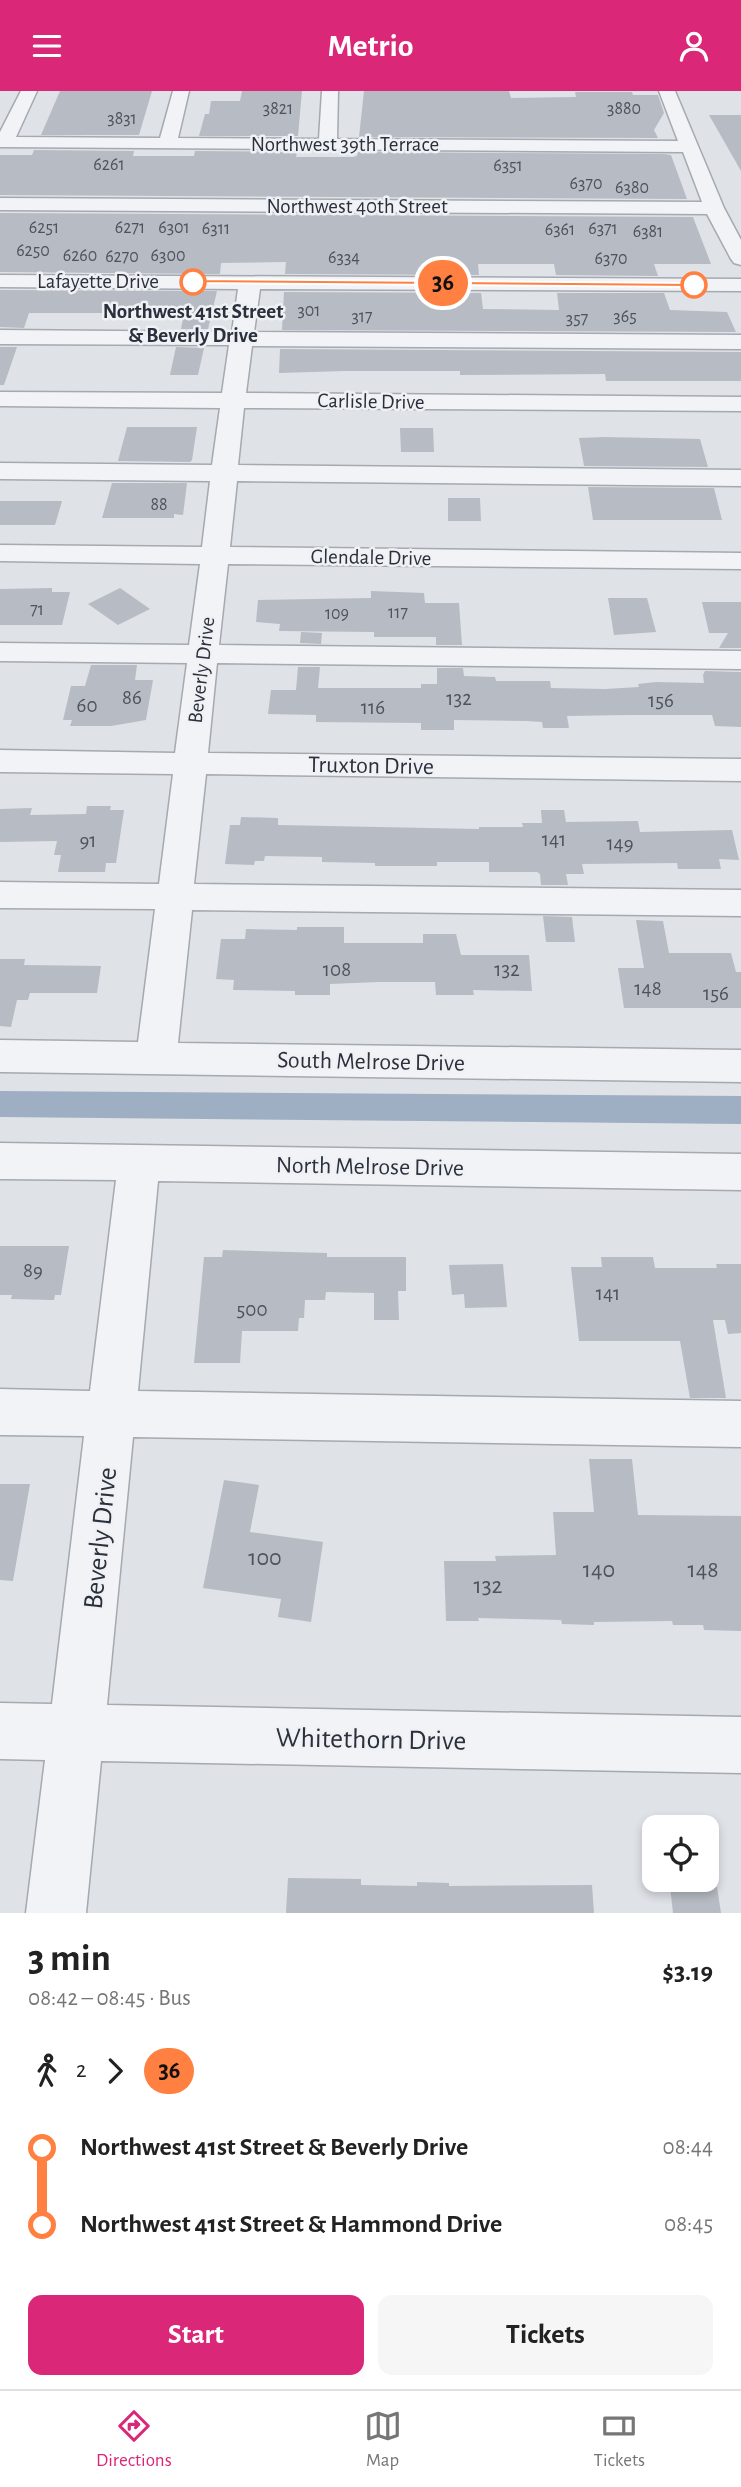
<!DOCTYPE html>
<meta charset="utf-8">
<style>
:root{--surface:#fff;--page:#f6f6f6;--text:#222;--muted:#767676;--line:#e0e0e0;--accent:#db2777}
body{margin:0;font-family:"Alegreya Sans",sans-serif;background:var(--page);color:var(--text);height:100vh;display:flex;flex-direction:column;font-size:26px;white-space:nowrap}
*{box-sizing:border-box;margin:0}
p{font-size:23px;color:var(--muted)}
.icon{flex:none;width:38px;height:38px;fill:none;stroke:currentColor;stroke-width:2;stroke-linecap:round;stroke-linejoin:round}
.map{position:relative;height:1822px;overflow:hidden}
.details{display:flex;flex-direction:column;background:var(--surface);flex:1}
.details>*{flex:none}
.badge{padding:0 14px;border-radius:23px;font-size:24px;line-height:46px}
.tools{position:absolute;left:642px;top:1724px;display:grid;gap:14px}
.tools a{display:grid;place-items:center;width:77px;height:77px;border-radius:14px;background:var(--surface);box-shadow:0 4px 10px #0003;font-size:35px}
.map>.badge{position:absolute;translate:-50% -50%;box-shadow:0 0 0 4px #fff}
.legs{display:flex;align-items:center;gap:10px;height:77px;padding:0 28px;font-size:23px}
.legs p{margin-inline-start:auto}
.headline{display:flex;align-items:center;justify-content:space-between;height:119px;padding:0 28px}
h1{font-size:38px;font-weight:700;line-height:52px}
.cta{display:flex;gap:14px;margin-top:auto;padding:14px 28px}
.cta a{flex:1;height:80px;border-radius:14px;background:var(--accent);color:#fff;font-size:28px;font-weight:700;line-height:80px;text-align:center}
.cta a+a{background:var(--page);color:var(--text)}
ul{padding:0 28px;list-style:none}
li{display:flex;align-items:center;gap:24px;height:77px;font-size:26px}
li i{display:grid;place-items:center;width:10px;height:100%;margin:0 9px;background:currentColor}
li i::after{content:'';width:18px;height:18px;margin:-9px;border:5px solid;border-radius:50%;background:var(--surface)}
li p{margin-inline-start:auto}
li:first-child i{background:linear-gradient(#0000 50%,currentColor 0)}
li:last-child i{background:linear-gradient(currentColor 50%,#0000 0)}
header{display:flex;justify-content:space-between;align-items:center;height:91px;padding:0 28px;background:var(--accent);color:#fff;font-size:32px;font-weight:700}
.tabs{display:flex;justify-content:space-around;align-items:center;height:98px;border-top:2px solid var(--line);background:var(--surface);font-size:19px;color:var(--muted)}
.tabs a{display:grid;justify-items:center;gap:4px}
.tabs .active{color:var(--accent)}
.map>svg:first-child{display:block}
</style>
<header><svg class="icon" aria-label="menu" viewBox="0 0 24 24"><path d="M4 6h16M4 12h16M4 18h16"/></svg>Metrio<svg class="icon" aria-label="person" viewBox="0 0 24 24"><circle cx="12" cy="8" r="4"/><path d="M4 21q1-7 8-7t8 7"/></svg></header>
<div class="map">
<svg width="741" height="1822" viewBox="0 0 741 1822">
<rect width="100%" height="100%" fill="#dfe2e7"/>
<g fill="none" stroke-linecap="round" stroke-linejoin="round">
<polygon fill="#9eaec3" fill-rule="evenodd" points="0,1000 741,1005 741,1033 0,1026"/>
</g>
<g fill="#b7bbc3">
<polygon points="60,0 152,0 139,44 41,44"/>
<polygon points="242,0 302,0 298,45 199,45 205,23 209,23 211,10 240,10"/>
<polygon points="364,0 509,0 511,7 576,6 575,1 632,1 633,4 658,4 664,22 654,39 658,47 359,46"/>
<polygon points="709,24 741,24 741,80"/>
<polygon points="34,59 134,60 133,65 194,65 195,60 297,61 296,66 353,66 357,65 358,61 664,63 671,64 687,108 0,104 0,64 32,64"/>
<polygon points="0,122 693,126 711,173 654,173 658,185 556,184 554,173 478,173 479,184 285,183 286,171 221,172 220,183 0,181"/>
<polygon points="0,199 217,200 208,238 181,238 184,223 133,222 29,222 24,237 0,236"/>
<polygon points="284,201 481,202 483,218 559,219 557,202 664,202 670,219 727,221 736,241 282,239"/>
<polygon points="0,256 17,256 4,294 0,294"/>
<polygon points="176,256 204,257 198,284 170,284"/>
<polygon points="280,258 741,261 741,290 606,290 605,283 460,284 460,280 345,280 279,282"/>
<polygon points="127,336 197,336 192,369 190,371 118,370"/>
<polygon points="400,337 433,337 434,361 401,361"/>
<polygon points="604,346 700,348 708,376 584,375 579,347"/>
<polygon points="112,392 187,392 183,424 174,423 174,427 102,427"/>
<polygon points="588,396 714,397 722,429 593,429"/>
<polygon points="448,407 480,407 481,430 448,430"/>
<polygon points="0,410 62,410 55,434 0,434"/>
<polygon points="52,497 52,501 70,501 62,534 0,534 0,498"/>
<polygon points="120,497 150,518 118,534 88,513"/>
<polygon points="371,500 424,502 425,512 459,512 462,554 436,554 436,546 374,546 374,541 279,540 280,533 256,531 258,509 371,507"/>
<polygon points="608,507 647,507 656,541 614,544"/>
<polygon points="702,511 741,511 741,557 719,557 728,542 709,542"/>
<polygon points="301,541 322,542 321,553 300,552"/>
<polygon points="91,574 137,574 135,589 153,589 146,629 111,635 70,635 72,629 63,629 71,595 85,595"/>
<polygon points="298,576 320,576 318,597 421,597 421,593 437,593 437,577 463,577 464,585 495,586 496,590 550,590 551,597 605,598 639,596 638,593 656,591 704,592 703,584 705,580 741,581 741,636 715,635 712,624 627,624 567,625 569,637 543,637 542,631 527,630 454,629 454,639 421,639 421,632 316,631 316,624 268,623 271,599 296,599"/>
<polygon points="87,715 111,715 110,719 124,719 116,772 106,772 105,781 58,781 61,764 54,764 57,750 0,751 0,718 32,717 30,724 86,723"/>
<polygon points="541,719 564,719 566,731 638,730 640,741 732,739 739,769 719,768 721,778 678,778 677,772 582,773 584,783 566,783 568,794 541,794 540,783 537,781 489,781 489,771 437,771 437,775 375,775 375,772 322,771 322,766 265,765 264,770 255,770 254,774 225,773 230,734 240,734 241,726 278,727 278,734 479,738 479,736 523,736 522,732 542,732"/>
<polygon points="543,825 572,826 575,851 546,851"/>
<polygon points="636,829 663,830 669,862 731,862 736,881 741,881 741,917 624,917 618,877 644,877"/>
<polygon points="297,836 344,836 344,852 423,852 423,843 456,843 461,864 529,864 532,900 473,899 474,904 436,904 435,891 378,891 330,893 330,904 295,904 295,900 233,899 234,889 216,888 221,848 245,848 246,838 297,839"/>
<polygon points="0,868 25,868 24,874 101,875 97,902 30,902 28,909 17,909 11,936 0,935"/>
<polygon points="0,1155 69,1155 61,1204 55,1204 54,1209 11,1208 12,1204 0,1204"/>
<polygon points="223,1159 327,1162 327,1166 406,1166 406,1200 398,1200 399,1229 374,1229 374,1202 326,1201 325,1209 305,1209 304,1227 299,1227 298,1240 242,1240 240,1272 194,1272 204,1166 222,1166"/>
<polygon points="601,1166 653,1166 655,1177 717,1177 716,1173 741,1173 741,1242 728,1243 725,1229 713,1229 726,1307 690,1307 680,1250 579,1250 571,1176 602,1176"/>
<polygon points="503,1173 507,1216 465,1217 464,1203 452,1204 449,1174"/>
<polygon points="589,1368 632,1368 638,1424 741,1425 741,1540 704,1539 703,1534 673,1534 672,1530 594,1531 594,1534 562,1533 561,1529 478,1527 479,1530 446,1530 444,1470 496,1470 495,1465 556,1464 553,1421 594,1421"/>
<polygon points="224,1389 259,1394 250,1441 323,1451 311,1531 278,1526 281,1508 203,1497"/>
<polygon points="0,1393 30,1393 13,1490 0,1489"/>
<polygon points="288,1787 361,1788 361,1794 417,1795 417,1791 449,1792 449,1795 592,1794 594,1822 286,1822"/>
<polygon points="670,1795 717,1796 721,1822 673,1822"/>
</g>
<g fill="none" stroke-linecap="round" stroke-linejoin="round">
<g stroke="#a5a9b0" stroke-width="3">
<g id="minor">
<polygon points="21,0 37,0 16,46 160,47 173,0 189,0 178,47 319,48 322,0 338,0 337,48 678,50 659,0 675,0 724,117 741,149 741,174 734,172 731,168 707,123 0,119 0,107 702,111 683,61 0,56 0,41"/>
<polygon points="0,184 741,188 741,200 260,198 254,241 741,244 741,258 252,255 246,302 741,306 741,320 244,317 238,374 741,379 741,395 237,390 230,456 741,462 741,478 228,473 219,554 741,560 741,578 217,572 208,662 741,668 741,690 206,683 194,793 741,799 741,825 192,819 178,952 741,959 741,991 0,981 0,949 138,951 155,818 0,817 0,791 159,793 173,683 0,681 0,659 175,662 187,572 0,570 0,552 189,554 200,473 0,470 0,454 202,456 210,390 0,388 0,372 212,374 220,317 0,315 0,301 222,302 229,254 0,253 0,239 232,241 238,198 0,196"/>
<polygon points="0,1052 741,1063 741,1099 158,1090 138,1300 741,1310 741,1356 133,1346 107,1614 741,1626 741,1682 101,1670 86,1822 26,1822 45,1669 0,1668 0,1612 52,1613 84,1345 0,1344 0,1298 90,1300 116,1089 0,1088"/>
</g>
</g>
<use href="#minor" fill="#f2f3f6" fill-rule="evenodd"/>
</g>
<polygon fill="#ff8040" stroke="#fff" stroke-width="2" points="193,188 694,192 698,194 694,196 190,192"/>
<g fill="#fff" stroke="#ff8040" stroke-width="3.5">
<circle cx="193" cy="191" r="12"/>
<circle cx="694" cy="194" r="12"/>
</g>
<g text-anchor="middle" stroke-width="5" stroke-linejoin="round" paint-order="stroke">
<g font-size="18" fill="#4d535e">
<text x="278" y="23">3821</text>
<text x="624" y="23">3880</text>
<text x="122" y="33">3831</text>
<text x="109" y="79">6261</text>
<text x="508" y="80">6351</text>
<text x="586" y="98">6370</text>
<text x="632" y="102">6380</text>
<text x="44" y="142">6251</text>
<text x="130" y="142">6271</text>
<text x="174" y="142">6301</text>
<text x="216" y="143">6311</text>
<text x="603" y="143">6371</text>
<text x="560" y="144">6361</text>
<text x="648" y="146">6381</text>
<text x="33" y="165">6250</text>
<text x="80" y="170">6260</text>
<text x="168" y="170">6300</text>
<text x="122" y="171">6270</text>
<text x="344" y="172">6334</text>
<text x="611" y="173">6370</text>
<text x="309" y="225">301</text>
<text x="362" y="231">317</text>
<text x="625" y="231">365</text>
<text x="577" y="233">357</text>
<text x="159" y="419">88</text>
<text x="37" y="524">71</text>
<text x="398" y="527">117</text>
<text x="337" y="528">109</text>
</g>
<g font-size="21" fill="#2a303c" stroke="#eff1f5">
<text x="345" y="60">Northwest 39th Terrace</text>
<text x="357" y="122">Northwest 40th Street</text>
<text x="98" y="197">Lafayette Drive</text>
<text transform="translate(371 310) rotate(1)" y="7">Carlisle Drive</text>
<text transform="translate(371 466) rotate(1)" y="7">Glendale Drive</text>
<text transform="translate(201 579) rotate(-83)" y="7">Beverly Drive</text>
</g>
<g font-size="21" font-weight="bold" fill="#2a303c" stroke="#eff1f5">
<text x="193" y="227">Northwest 41st Street<tspan x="193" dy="24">&amp; Beverly Drive</tspan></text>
</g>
<g font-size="21" fill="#4d535e">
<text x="132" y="613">86</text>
<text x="459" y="614">132</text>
<text x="661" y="616">156</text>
<text x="87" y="621">60</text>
<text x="373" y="623">116</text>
<text x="554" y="755">141</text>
<text x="88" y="756">91</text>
<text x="620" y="759">149</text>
<text x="337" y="885">108</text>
<text x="507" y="885">132</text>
<text x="648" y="904">148</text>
<text x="716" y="909">156</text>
<text x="33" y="1186">89</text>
<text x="608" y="1209">141</text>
<text x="252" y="1225">500</text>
</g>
<g font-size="24" fill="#2a303c" stroke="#eff1f5">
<text transform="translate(371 674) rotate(1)" y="8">Truxton Drive</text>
<text transform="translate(371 970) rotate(1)" y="8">South Melrose Drive</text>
<text transform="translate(370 1075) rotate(1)" y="8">North Melrose Drive</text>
</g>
<g font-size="24" fill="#4d535e">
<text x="265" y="1474">100</text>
<text x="599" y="1486">140</text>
<text x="703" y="1486">148</text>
<text x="488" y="1502">132</text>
</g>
<g font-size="28" fill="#2a303c" stroke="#eff1f5">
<text transform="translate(99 1447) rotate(-84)" y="10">Beverly Drive</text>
<text transform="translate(371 1647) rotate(1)" y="10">Whitethorn Drive</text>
</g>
</g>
</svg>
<div class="tools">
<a><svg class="icon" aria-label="locate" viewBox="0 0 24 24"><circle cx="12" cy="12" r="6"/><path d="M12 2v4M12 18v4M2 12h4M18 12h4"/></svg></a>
</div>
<b class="badge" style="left:443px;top:192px;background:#ff8040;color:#111">36</b>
</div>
<section class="details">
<div class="headline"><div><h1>3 min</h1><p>08:42 – 08:45 · Bus</p></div><b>$3.19</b></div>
<div class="legs"><svg class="icon" aria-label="walk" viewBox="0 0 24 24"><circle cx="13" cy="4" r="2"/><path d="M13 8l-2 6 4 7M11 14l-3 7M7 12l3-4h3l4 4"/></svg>2<svg class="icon" aria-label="forward" viewBox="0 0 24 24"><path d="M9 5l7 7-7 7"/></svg><b class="badge" style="background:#ff8040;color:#111">36</b></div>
<ul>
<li><i style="color:#ff8040"></i><b>Northwest 41st Street &amp; Beverly Drive</b><p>08:44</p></li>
<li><i style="color:#ff8040"></i><b>Northwest 41st Street &amp; Hammond Drive</b><p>08:45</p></li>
</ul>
<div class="cta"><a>Start</a><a>Tickets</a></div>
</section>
<nav class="tabs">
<a class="active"><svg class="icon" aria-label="directions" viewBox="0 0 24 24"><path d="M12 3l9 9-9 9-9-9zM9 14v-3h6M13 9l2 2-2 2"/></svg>Directions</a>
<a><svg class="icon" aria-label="map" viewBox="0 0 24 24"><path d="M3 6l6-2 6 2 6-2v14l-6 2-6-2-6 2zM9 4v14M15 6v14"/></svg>Map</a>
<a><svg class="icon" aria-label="tickets" viewBox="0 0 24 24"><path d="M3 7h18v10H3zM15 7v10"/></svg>Tickets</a>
</nav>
